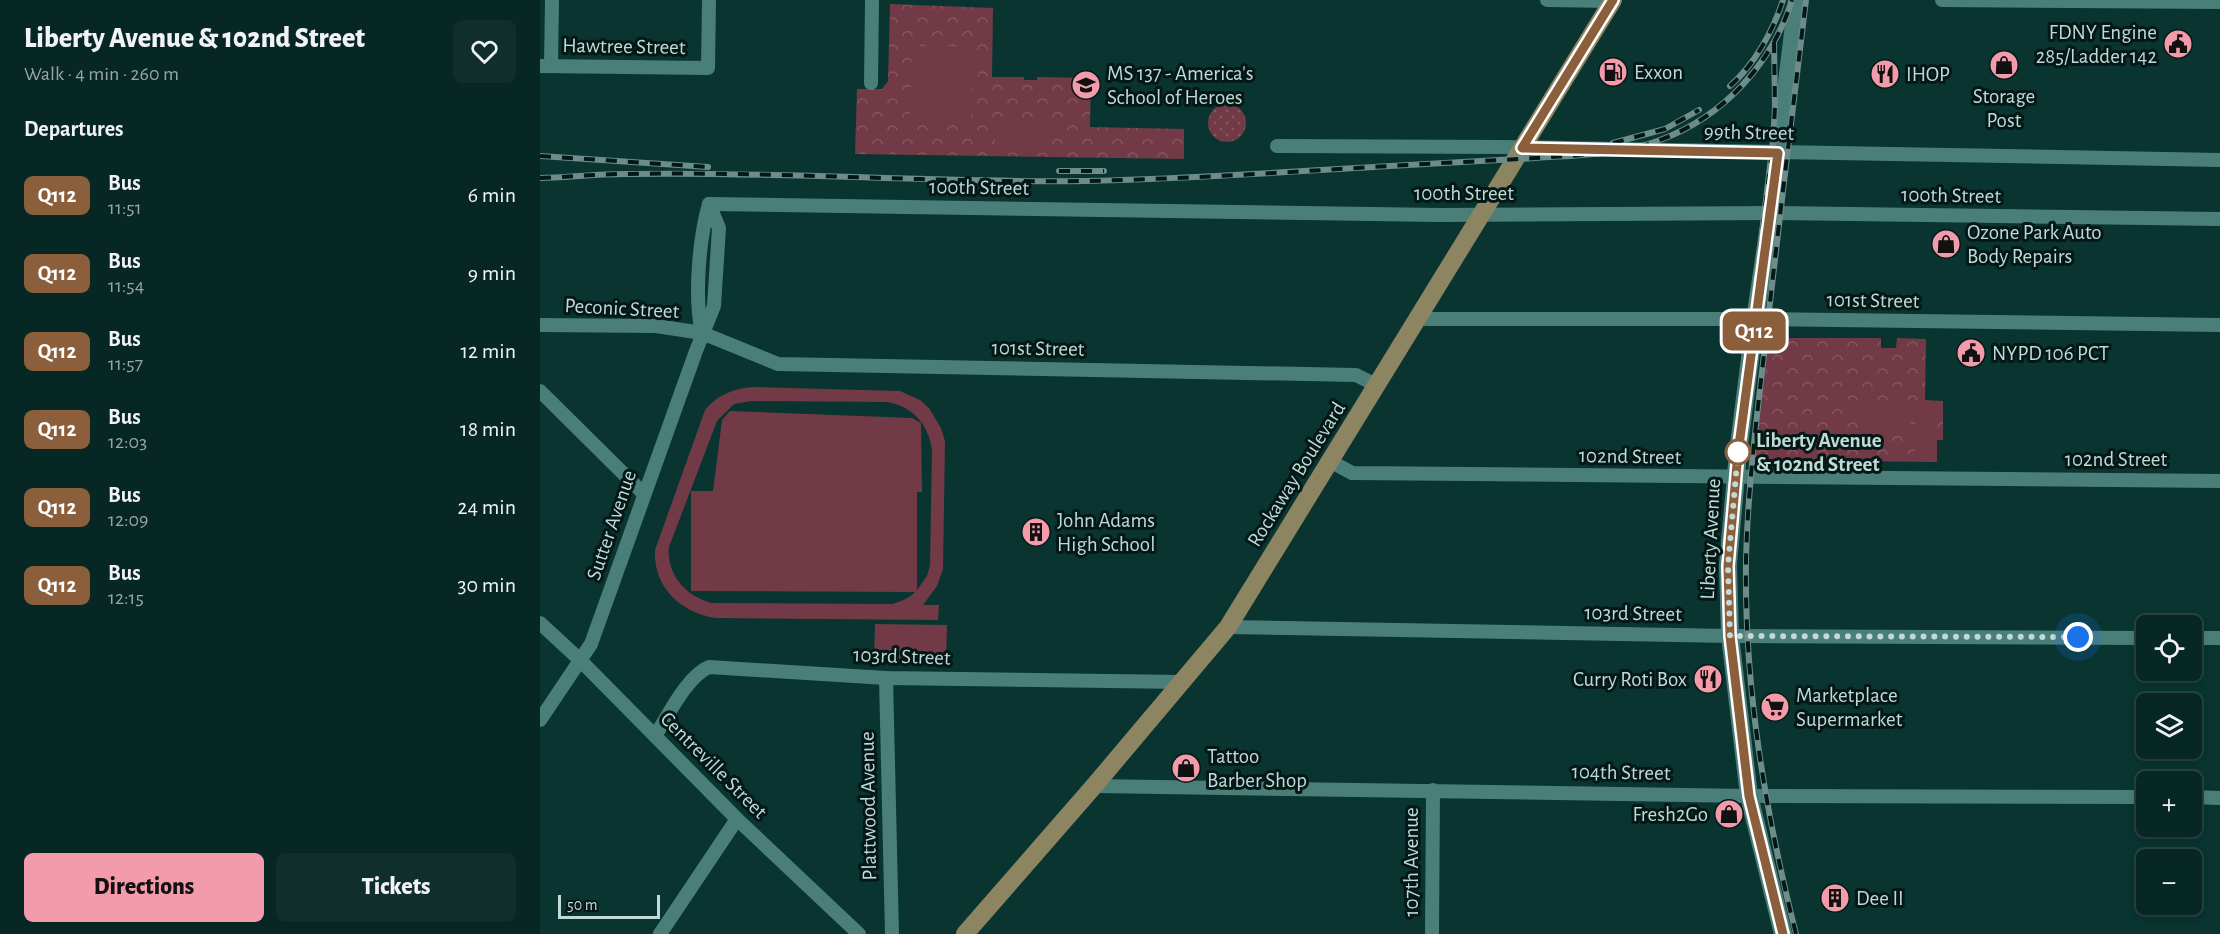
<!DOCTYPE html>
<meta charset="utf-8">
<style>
:root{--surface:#072724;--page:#102f2c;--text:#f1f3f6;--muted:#98a5a6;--line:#284441;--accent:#f39aab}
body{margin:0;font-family:"Alegreya Sans",sans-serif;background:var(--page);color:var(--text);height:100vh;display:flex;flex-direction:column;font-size:22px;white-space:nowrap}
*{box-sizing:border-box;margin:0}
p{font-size:20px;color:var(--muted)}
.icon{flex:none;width:33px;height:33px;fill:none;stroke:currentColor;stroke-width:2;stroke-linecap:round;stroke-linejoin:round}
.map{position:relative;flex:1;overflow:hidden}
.panel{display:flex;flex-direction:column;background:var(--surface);width:540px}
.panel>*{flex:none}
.badge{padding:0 12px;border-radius:9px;font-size:21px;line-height:39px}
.fabs{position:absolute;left:1596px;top:615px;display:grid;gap:12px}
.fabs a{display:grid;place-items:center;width:66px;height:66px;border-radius:9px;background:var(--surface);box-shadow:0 3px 9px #0003,0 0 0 2px var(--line);font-size:30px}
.scale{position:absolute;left:18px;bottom:15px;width:102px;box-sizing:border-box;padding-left:6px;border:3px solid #c0dad6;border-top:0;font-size:16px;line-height:21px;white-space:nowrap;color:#c0dad6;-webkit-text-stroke:4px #041917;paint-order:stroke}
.you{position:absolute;width:30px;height:30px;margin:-15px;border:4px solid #fff;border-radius:50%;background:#1a73e8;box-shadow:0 0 0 9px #1a73e833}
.map>.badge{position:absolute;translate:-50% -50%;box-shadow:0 0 0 3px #fff}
h2{padding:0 24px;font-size:22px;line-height:54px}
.round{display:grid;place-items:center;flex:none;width:63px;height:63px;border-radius:9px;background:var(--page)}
.head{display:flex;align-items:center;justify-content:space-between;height:102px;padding:0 24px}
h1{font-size:28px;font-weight:800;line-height:45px}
.cta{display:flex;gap:12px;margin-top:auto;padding:12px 24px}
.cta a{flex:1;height:69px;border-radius:9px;background:var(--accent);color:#111;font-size:24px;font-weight:800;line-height:69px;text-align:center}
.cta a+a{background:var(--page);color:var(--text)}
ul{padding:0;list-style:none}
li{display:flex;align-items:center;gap:18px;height:78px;padding:0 24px}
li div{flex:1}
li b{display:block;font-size:22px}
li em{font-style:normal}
li .badge{min-width:66px;font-weight:700;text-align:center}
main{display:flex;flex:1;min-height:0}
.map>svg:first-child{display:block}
</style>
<main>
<section class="panel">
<div class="head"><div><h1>Liberty Avenue &amp; 102nd Street</h1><p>Walk · 4 min · 260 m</p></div><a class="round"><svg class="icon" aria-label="heart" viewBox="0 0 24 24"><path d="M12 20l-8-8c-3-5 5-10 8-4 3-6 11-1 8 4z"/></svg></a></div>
<h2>Departures</h2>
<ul>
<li><span class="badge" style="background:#8b5e3c;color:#fff">Q112</span><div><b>Bus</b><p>11:51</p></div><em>6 min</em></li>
<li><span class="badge" style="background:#8b5e3c;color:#fff">Q112</span><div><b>Bus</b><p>11:54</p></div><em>9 min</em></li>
<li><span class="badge" style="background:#8b5e3c;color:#fff">Q112</span><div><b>Bus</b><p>11:57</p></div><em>12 min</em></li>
<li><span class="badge" style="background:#8b5e3c;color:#fff">Q112</span><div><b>Bus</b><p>12:03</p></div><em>18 min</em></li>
<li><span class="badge" style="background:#8b5e3c;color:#fff">Q112</span><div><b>Bus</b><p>12:09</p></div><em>24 min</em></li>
<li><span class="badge" style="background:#8b5e3c;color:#fff">Q112</span><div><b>Bus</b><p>12:15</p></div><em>30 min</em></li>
</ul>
<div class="cta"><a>Directions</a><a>Tickets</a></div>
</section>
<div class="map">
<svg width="1680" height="934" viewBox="0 0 1680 934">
<defs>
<pattern id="grass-dots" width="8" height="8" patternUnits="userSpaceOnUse" patternTransform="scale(1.5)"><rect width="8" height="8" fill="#723a46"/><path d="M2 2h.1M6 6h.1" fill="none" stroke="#845660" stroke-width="1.8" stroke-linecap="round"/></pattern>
<pattern id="park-crowns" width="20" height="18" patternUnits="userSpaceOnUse" patternTransform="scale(1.5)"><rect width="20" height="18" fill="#723a46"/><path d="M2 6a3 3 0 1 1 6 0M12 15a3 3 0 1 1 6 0" fill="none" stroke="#845660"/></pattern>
</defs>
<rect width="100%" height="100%" fill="#093430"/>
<circle fill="url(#grass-dots)" cx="687" cy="123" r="19"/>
<g fill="url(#park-crowns)">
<polygon points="350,4 453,8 452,77 484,77 484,80 497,80 497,77 551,78 550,127 644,129 644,159 315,154 317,89 342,89 348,81"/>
<polygon points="1226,338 1341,338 1341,348 1356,348 1357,338 1386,339 1385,400 1403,401 1403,440 1397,440 1397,462 1212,460"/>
</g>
<g fill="#723a46" fill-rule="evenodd">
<polygon points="372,46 433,47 431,121 370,119"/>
<polygon points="455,121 508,121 508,153 455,152"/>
<path d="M215,387L360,391L380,400L389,408L401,428L405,441L403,569L397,586L383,605H399L398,620L176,618C141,613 113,587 115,550L165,410C178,394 195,388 215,387ZM211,401L346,402C372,405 389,425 392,450L390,565L387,576L377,590V492H382L381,423L372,418L190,411L182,420L173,491H151V591L375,592C370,598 361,601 353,604L172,603C146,597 126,574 129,547L177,421L194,404Z"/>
<polygon points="1376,403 1396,404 1395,460 1375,459"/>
<rect x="1322" y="406" width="49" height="26"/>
<polygon points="335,624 407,625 406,661 334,660"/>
</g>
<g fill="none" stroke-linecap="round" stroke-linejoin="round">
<g stroke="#4a7f79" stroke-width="14">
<polyline points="1007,0 1073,1"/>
<polyline points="1402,0 1680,2"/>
<polyline points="0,66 168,68 169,0"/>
<polyline points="11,66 12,0"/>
<polyline points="331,83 332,0"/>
<polyline points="737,146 964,147 1680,160"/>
<polyline points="169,204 899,215 1231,213 1680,219"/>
<polyline points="877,319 1215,319 1680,325"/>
<polyline points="0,325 116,326 162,333 238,364 816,375 836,385"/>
<path d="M162,333C154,298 159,239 169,204"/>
<polyline points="0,391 104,494"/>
<polyline points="790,461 812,473 1680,481"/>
<polyline points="0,623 40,660 197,819 319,934"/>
<polyline points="688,627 1190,636 1606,638"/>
<polyline points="1652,638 1680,638"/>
<polyline points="346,678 352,934"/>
<polyline points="0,720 51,644 156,351 174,306 179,228 169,204"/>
<path d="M115,736C128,716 147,676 169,667L346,678L643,682"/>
<polyline points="554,786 1209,796 1606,797"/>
<polyline points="1652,797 1680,798"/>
<polyline points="120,934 197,819"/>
<polyline points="892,934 893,790"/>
</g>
<polyline stroke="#4a7f79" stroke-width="18" points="1243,934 1209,796 1190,636 1188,565 1198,453 1215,319 1231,213 1257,0"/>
<polyline stroke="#8d8461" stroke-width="18" points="425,934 554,786 688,627 1073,0"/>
<g stroke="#6c8d89" stroke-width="6">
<g id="rail">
<polyline points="1234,42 1235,107 1233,141 1195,458 1189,567 1192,664 1199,728 1217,842 1239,934"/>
<path d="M1190,86C1215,64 1233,31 1243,0"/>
<polyline points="1073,143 1125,129 1159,110"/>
<polyline points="0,156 168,167"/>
<polyline points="519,171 564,171"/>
<path d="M0,178C29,177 58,174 86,174C238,171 392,183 545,181C646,179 748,172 850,166C898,163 947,161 996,158C1037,155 1081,155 1120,140C1183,117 1232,64 1252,0"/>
<path d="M1256,934C1225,811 1204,687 1206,560C1208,479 1219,400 1228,320C1240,213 1253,107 1266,0"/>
</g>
</g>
<use href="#rail" stroke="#041917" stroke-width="4" stroke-dasharray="11" stroke-linecap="butt"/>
</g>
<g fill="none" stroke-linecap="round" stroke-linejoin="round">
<g stroke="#fff" stroke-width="14">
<polyline id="line" points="1073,0 982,148 1238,153 1198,453 1188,566 1190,636 1209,796 1243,934"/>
</g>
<use href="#line" stroke="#8b5e3c" stroke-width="9"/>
<polyline stroke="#c0dad6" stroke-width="6" stroke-dasharray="0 10.8" points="1198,452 1188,566 1190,636 1538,637"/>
</g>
<defs>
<g id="civic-disc" transform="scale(1.5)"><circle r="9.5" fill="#f39aab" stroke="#041917"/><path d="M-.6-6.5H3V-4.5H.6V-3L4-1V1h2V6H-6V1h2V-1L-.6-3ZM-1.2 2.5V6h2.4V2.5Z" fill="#111"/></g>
<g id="shop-disc" transform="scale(1.5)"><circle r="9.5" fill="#f39aab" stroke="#041917"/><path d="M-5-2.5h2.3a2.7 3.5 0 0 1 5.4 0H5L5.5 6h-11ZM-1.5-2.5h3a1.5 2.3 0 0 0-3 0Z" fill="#111"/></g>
<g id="fuel-disc" transform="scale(1.5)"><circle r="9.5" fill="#f39aab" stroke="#041917"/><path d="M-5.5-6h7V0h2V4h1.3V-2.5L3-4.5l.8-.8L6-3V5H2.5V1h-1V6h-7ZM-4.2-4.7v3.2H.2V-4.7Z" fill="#111"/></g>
<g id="restaurant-disc" transform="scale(1.5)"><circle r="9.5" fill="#f39aab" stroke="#041917"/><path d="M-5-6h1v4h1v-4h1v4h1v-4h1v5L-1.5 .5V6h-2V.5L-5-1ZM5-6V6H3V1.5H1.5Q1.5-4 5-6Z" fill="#111"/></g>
<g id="school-disc" transform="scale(1.5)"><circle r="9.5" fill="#f39aab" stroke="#041917"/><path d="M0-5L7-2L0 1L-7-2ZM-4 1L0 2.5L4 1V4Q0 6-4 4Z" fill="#111"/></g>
<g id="building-disc" transform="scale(1.5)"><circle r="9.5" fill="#f39aab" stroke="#041917"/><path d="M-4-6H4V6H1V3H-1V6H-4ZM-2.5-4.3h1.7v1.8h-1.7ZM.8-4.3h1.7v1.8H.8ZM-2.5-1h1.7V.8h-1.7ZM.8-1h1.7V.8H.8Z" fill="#111"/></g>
<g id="supermarket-disc" transform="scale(1.5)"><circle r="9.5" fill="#f39aab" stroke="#041917"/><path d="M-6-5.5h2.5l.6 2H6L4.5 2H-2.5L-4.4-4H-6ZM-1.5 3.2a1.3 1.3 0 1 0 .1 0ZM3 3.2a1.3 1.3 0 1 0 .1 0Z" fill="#111"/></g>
</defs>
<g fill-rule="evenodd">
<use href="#civic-disc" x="1638" y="44"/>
<use href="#shop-disc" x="1464" y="65"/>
<use href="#fuel-disc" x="1073" y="72"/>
<use href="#restaurant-disc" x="1345" y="74"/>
<use href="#school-disc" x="546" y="85"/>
<use href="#shop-disc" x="1406" y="244"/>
<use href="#civic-disc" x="1431" y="353"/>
<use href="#building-disc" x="496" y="532"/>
<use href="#restaurant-disc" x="1168" y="679"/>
<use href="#supermarket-disc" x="1235" y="707"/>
<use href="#shop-disc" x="646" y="768"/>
<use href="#shop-disc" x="1189" y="814"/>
<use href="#building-disc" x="1295" y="898"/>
</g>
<circle fill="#fff" stroke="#8b5e3c" stroke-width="3" cx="1198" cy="452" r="12"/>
<g text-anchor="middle" stroke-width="6" stroke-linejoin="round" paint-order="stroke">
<g font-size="21" fill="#c0dad6" stroke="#041917" text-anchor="start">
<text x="1617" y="39" text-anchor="end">FDNY Engine<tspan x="1617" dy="24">285/Ladder 142</tspan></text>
<text x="1094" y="79">Exxon</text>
<text x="567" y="80">MS 137 - America's<tspan x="567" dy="24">School of Heroes</tspan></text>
<text x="1366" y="81">IHOP</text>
<text x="1464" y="103" text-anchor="middle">Storage<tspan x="1464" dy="24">Post</tspan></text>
<text x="1427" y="239">Ozone Park Auto<tspan x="1427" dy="24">Body Repairs</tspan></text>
<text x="1452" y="360">NYPD 106 PCT</text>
<text x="517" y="527">John Adams<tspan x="517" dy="24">High School</tspan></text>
<text x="1147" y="686" text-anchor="end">Curry Roti Box</text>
<text x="1256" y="702">Marketplace<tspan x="1256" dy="24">Supermarket</tspan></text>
<text x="667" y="763">Tattoo<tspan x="667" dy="24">Barber Shop</tspan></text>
<text x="1168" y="821" text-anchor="end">Fresh2Go</text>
<text x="1316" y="905">Dee II</text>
</g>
<g font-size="21" fill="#c0dad6" stroke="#041917">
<text transform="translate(84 46) rotate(1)" y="7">Hawtree Street</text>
<text transform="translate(1209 132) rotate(1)" y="7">99th Street</text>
<text transform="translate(439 187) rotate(1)" y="7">100th Street</text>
<text x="924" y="200">100th Street</text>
<text transform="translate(1411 195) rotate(1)" y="7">100th Street</text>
<text transform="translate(1333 300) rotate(1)" y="7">101st Street</text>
<text transform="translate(82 308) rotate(3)" y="7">Peconic Street</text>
<text transform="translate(498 348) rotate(1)" y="7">101st Street</text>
<text transform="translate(1090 456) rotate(1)" y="7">102nd Street</text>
<text x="1576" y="466">102nd Street</text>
<text transform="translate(756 474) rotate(-58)" y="7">Rockaway Boulevard</text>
<text transform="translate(71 525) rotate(-71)" y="7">Sutter Avenue</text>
<text transform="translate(1170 539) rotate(-87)" y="7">Liberty Avenue</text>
<text transform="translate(1093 613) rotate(1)" y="7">103rd Street</text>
<text transform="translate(362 656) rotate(2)" y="7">103rd Street</text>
<text transform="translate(174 765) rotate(45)" y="7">Centreville Street</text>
<text transform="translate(1081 772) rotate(1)" y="7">104th Street</text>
<text transform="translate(328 806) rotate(-91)" y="7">Plattwood Avenue</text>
<text transform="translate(871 862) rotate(-90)" y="7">107th Avenue</text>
</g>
<g font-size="21" font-weight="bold" fill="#c0dad6" stroke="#041917" text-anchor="start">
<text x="1216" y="447">Liberty Avenue<tspan x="1216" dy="24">&amp; 102nd Street</tspan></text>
</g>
</g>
</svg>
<div class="fabs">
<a><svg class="icon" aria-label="locate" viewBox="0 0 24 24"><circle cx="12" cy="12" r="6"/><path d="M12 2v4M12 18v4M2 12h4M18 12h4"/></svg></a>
<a><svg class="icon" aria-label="layers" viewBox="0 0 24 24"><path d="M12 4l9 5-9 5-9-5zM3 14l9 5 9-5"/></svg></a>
<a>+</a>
<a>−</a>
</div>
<div class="scale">50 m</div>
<div class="you" style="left:1538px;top:637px"></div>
<b class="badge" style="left:1214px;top:331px;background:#8b5e3c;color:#fff">Q112</b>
</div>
</main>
